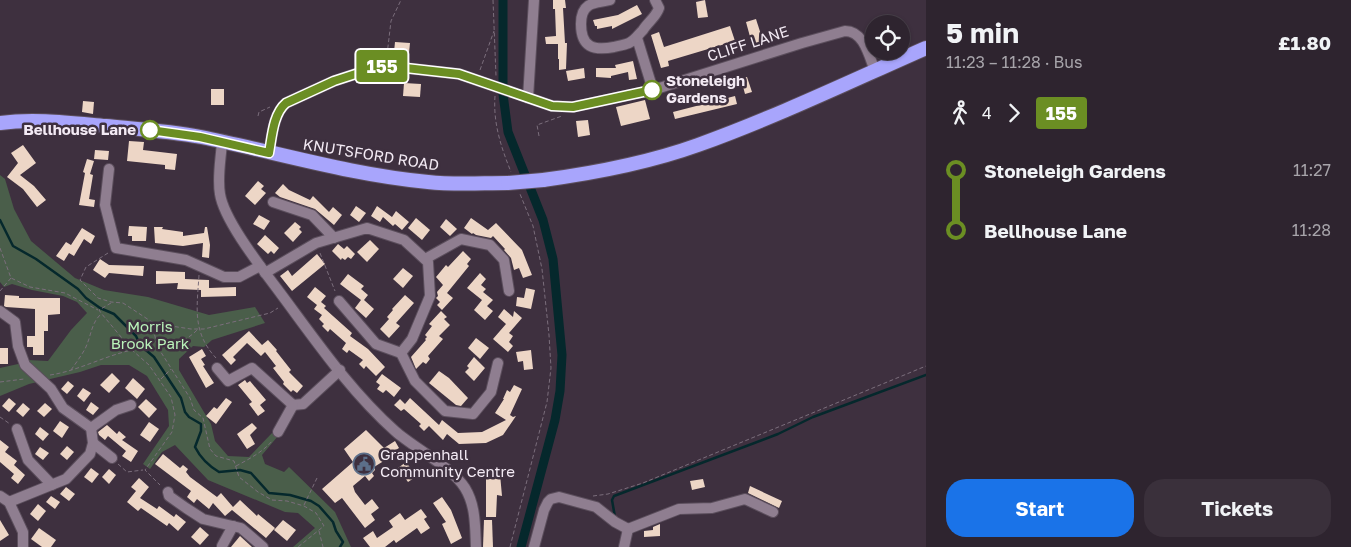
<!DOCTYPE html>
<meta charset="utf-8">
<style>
:root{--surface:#2e242f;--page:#3a303b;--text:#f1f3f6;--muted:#a7a4aa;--line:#49414b;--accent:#1a73e8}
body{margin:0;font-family:"Golos Text",sans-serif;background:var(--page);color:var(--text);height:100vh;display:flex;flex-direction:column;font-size:19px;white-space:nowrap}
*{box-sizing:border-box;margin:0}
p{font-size:16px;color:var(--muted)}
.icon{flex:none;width:28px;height:28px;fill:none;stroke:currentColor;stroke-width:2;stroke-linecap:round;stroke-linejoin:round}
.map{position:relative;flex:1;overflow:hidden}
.drawer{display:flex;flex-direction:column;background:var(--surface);width:425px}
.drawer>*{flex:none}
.badge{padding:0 10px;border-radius:4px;font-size:18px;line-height:32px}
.controls{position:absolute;left:865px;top:15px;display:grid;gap:10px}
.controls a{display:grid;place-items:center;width:45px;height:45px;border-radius:50%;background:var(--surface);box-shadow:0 1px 4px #0004,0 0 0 1px var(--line);font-size:25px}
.map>.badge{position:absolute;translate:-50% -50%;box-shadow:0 0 0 2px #fff}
.legs{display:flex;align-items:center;gap:8px;height:55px;padding:0 20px;font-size:16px}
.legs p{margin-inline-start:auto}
.headline{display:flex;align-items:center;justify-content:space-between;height:85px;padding:0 20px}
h1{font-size:28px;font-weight:700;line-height:38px}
.button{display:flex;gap:10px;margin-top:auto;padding:10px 20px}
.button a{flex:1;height:58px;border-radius:20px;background:var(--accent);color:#fff;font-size:20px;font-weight:700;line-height:58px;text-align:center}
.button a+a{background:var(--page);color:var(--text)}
ul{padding:0 20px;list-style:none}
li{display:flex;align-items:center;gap:18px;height:60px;font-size:19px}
li i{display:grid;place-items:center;width:8px;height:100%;margin:0 6px;background:currentColor}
li i::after{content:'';width:12px;height:12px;margin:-6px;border:4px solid;border-radius:50%;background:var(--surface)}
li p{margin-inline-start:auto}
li:first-child i{background:linear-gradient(#0000 50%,currentColor 0)}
li:last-child i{background:linear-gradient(currentColor 50%,#0000 0)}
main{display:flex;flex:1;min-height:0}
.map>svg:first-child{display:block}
</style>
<main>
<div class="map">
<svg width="926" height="547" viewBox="0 0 926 547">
<rect width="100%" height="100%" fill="#3e303f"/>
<polygon fill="#4a5e4a" points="0,175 5,179 14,209 31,241 75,278 104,290 148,297 209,315 255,307 265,323 212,340 204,347 193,346 179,359 179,370 211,424 215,441 228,456 249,457 272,433 278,436 262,455 265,464 284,472 289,467 335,512 351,547 293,547 315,528 298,513 285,512 208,480 175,445 162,452 150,469 143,464 169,426 168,410 147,376 129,365 101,365 80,372 29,384 0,396 0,368 18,364 27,360 48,361 71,330 87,313 77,302 63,296 32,290 12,284 4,287 0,282"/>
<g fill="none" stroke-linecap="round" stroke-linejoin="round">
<g stroke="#05282c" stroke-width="2.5">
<path d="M0,220L13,246L36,259L78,289L86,298L100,308L114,314L136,336L140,345L154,357L181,398L185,412L189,417L201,424V431L195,447C200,457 209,466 219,472L240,470L251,473L269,493L290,495L311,501L319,506L333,522L336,531L343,542L340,547"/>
<polyline points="615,517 612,500 614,496 778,434 813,417 926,375"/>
</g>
<polyline stroke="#05282c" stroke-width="9" points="503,0 503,94 508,132 543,220 553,259 562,355 560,391 555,420 521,547"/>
</g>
<g fill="#edd6c6">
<polygon points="553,0 565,0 566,8 563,8 565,43 567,43 566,69 559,70 559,59 558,59 558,44 546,44 545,37 556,36 555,9 553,9"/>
<polygon points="705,0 708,17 698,18 696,2"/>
<polygon points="637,5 642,14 612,29 612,26 597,29 597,26 595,26 593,20 618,15"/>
<polygon points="756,19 763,41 752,44 746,22"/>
<polygon points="730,26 735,41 668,61 669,66 661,68 651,35 659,32 664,47"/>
<polygon points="395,42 410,43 409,53 394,52"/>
<polygon points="633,61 637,79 629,80 628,72 611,76 611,78 596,77 596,68 616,68 615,65"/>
<polygon points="584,68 585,78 568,81 566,71"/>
<polygon points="747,77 752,92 745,94 741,79"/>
<polygon points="404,83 421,84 420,97 403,96"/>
<rect x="211" y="89" width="13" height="16"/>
<polygon points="735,96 737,104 675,119 673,112"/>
<polygon points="645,100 650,119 621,126 616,107"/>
<polygon points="83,101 94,102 93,114 82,112"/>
<polygon points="588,120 590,135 578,137 576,121"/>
<polygon points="129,141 144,142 143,150 177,154 175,170 165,169 165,165 127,161"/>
<polygon points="23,145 36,163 20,175 34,186 46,200 37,207 23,189 7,177 18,163 11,153"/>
<polygon points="95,150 109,151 108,160 94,159"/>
<polygon points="87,159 94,161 90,174 93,175 89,199 95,200 94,207 79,205 85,173 83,172"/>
<polygon points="258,181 264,186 261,189 266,193 255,205 245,196"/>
<polygon points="283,184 289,190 310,200 313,196 329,212 333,207 342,215 334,225 315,209 280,197 275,193"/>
<polygon points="356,206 366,213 359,222 350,215"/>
<polygon points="377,206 392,217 396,211 409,222 402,230 395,224 393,226 383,217 380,222 371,216"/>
<polygon points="259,215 270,221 264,230 253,224"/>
<polygon points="416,218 430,230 422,240 408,228"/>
<polygon points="471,218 488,230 496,223 522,250 532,275 523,278 519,268 514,270 511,258 504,250 505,249 493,236 491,238 476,235 473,233 472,234 464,228"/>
<polygon points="446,219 457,229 450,236 440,227"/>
<polygon points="295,222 301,227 299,229 302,232 293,242 284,233"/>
<polygon points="129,226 147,227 146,241 132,241 132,236 128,236"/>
<polygon points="154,227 163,227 162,229 183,232 183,236 204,233 205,227 207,227 210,245 209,258 202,257 203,243 183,246 155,243"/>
<polygon points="82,228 95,236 91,244 84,239 74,256 69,253 64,261 56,256 66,242 71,245"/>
<polygon points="265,235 279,248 274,254 271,251 268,254 257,244"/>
<polygon points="370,240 379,249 367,262 357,252"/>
<polygon points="338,244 344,249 347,246 355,254 351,259 348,257 345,260 342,258 341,260 332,251"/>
<polygon points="463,251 471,259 467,264 469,266 447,293 453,298 442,310 437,305 440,302 436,298 438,296 437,292 443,285 436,277 446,265 448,267"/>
<polygon points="317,254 325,264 292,291 280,276 288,270 292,276"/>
<polygon points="100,259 109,265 144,266 143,276 109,273 105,278 93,270"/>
<polygon points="403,268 413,276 403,288 393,279"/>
<polygon points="156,271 185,272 185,279 209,280 209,288 236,287 236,296 201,297 201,290 177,289 178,283 156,284"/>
<polygon points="480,273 486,279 481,285 486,289 483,292 493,300 487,306 493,311 485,320 474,310 482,300 467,288"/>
<polygon points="348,274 364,286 361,289 368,295 364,300 374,309 366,318 355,308 361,300 340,284"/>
<polygon points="315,287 326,296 321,302 326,306 324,308 352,333 350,336 368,349 385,367 376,376 366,366 364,369 359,364 363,360 349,350 347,353 342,349 346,343 330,329 328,332 322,326 324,324 319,319 322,315 314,309 317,305 307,297"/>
<polygon points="526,288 535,290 531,309 516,306 517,297 524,298"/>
<polygon points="5,295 19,296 19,298 60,298 60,314 48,315 48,331 44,331 44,355 33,355 33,347 27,347 27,336 35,336 35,309 6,307 4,306"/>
<polygon points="405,295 414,303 396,323 400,326 389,338 380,329 389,319 387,317 393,310 392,309"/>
<polygon points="504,309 513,317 514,311 522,318 509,333 513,336 509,342 513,346 508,352 493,339 506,324 498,317"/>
<polygon points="441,311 447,317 444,319 450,325 439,336 443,339 428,356 430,359 426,364 423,362 416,369 411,357 426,340 425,339 427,337 425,335 432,326 429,324"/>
<polygon points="249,331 262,345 268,340 277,350 276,351 291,370 289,372 303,386 297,393 293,390 291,392 283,384 284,382 273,368 276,366 265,352 261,356 247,343 233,357 236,360 231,365 222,355"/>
<polygon points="476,338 489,348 480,359 468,348"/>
<rect x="0" y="348" width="8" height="16"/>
<polygon points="202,349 206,356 201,359 205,365 203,366 214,383 206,388 189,357"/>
<polygon points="531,350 533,369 524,370 523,361 518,362 516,352"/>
<polygon points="474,357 485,368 474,381 465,372 469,368 467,366"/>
<polygon points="439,371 449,378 468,398 461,406 456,405 429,383"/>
<polygon points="112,373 120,381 109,393 100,385"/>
<polygon points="382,374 401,388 394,397 386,390 383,393 377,389 380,385 376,382"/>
<polygon points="133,378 145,389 137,399 125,388"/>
<polygon points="245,380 247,383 250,381 266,400 260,405 265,411 258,416 249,404 252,402 238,385"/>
<polygon points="68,381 74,386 67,394 61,389"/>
<polygon points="514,385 522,389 510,415 513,417 516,416 503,435 486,443 459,444 447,434 443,440 429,426 424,431 419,426 421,424 404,409 401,411 394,405 400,399 405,404 410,398 439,425 442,420 458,433 482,432 506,420 495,413 504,399 503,399 507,390 510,392"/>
<polygon points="83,388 91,393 84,402 77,396"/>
<polygon points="9,398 16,404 9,412 2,406"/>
<polygon points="226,398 232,402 216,424 206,416 214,407 217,409"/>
<polygon points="146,399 157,409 149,418 138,407"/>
<polygon points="91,402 99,408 93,415 86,410"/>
<polygon points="23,403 30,409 23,417 16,411"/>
<polygon points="45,403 52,409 44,417 37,411"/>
<polygon points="60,421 69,427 62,438 53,431"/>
<polygon points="149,422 159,429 150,442 140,435"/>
<polygon points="252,423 257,428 250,435 255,444 247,449 237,434"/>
<polygon points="107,425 117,434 119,431 126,437 122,440 138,451 131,462 122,456 126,451 108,436 105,440 99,435 98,432"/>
<polygon points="40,427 49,434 43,441 35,434"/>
<polygon points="366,430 384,448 395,441 399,448 386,456 387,459 374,467 375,470 372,473 374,476 369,481 365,476 353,486 355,492 365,505 372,499 379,508 371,514 375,520 365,528 342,498 335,503 322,489 353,462 344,449"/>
<polygon points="0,440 9,447 5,452 17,461 14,465 25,475 18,484 11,478 14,474 0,462"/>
<polygon points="67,446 74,452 67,460 60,454"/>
<polygon points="40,447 49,453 43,460 35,454"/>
<polygon points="163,454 180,468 183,465 188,469 186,472 190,477 217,497 221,493 233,507 240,500 257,516 258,514 275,528 266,538 232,510 225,516 213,503 209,509 197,499 194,503 187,497 191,491 155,464"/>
<polygon points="406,462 411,469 409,471 414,478 408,482 403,475 399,478 394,471"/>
<polygon points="91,468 99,474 92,483 84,477"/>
<polygon points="109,469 116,475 109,484 102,477"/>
<polygon points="486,471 492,471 493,474 500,474 502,496 497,495 496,517 486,517"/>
<polygon points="139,478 149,487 140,498 157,509 159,506 174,517 176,514 186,522 178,531 169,523 167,526 141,508 138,511 127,502 136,491 131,487"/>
<polygon points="703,479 705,487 692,490 690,481"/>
<polygon points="750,486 782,501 779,508 748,493"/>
<polygon points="66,487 75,494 69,501 60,494"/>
<polygon points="51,496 60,502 55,509 46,502"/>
<polygon points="442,497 451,510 462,538 451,544 442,524 446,522 433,503"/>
<polygon points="38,504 46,511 38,521 30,514"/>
<polygon points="421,509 427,517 424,519 430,528 421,534 417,528 396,543 394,540 385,547 370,547 363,538 373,531 377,538 393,527 389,521 400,513 405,520"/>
<polygon points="0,520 9,535 0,541"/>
<polygon points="283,520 296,530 287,541 274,530"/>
<polygon points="484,520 492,520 493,547 483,547"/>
<polygon points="660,524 660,536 644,537 644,531 653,530 653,527"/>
<polygon points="200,527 209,535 200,545 191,537"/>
<polygon points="39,528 56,540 51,547 42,547 31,539"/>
<polygon points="240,536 252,547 231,547"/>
</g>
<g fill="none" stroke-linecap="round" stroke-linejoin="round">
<g stroke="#5b4e5c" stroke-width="12">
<g id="minor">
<path d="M610,0C603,2 593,2 588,6C582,10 581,17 581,24C581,47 593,51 614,47C618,46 624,45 629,43C635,40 638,35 643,30C648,22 656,17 659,8L655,0"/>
<polyline points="637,38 653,90"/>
<polyline points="528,98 534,0"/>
<path d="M222,141C221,159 217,177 220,194C224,221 264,271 281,294C316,341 351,392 395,431C414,448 452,467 465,488C476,506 475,527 476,547"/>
<path d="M269,153C272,137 273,114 286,103L334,81L374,68L387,66L459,74L552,106L573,107L653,90L802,43L845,31C864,31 869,56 875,71"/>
<polyline points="109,169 105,205 116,248 186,260 224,277 239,277 260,266"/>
<polyline points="273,202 312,215 334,238"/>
<polyline points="425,259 461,239 490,245 504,260 509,291"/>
<polyline points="265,273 316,243 367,228 404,240 428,262 430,296 412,339 401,353 415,381 445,411 473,414 491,392 498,363"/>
<polyline points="339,301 376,344 401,353"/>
<polyline points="0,311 15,322 18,346 25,365 51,389 63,408 91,428 93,443 90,454 66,479 9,502"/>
<polyline points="217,368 228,381 252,368 293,405 303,404 340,370"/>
<polyline points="91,428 116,410 131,405"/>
<polyline points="17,429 28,460 52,485"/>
<polyline points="278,432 293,405"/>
<polyline points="93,443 112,458"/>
<polyline points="168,492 169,496 186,508 203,519 241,528 263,547"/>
<polyline points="0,496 9,502 23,532 23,547"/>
<polyline points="628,529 679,509 712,508 745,499 773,512"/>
<polyline points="222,546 233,526"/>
<polyline points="534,547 544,510 548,502 551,499 559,497 596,507 615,522 628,529"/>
<polyline points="624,547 628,529"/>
</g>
</g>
<g stroke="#5b4e5c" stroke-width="16">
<g id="highway">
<path d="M0,123C34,118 72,123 106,126C138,129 170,131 201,137C276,152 351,175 428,182C454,185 481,183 508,183"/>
<path d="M543,180C595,173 648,163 698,145C776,117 851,81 926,48"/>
</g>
</g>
<g stroke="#7b6e7c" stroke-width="1" stroke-dasharray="4 2.5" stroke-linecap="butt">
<polyline points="493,0 496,76"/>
<polyline points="387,55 391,21 401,0"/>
<polyline points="480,70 494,31"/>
<path d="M495,96C493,123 501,147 511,172"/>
<polyline points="258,116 259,112 270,107"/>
<polyline points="539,136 537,125 562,116"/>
<polyline points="0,248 11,278 30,287 65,293 98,310"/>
<polyline points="108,253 86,267 80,280 98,298 111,302 123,303 152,322 164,325 191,329 204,329 270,313 278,308"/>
<polyline points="320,253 335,291"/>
<path d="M199,275C197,308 192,332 216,358"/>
<polyline points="0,291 11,278"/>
<polyline points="111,303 99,310 101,313 132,350 149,365 171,397 175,415 172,432 145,470 160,485"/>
<polyline points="152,322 157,346 190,398 194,410 203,418 210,449 216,456 234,461 239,477 258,492 272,500 287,501 304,506 316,513 324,526 298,547"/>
<path d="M158,346C174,344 186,342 198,329"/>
<path d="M71,370C76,363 81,356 85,349C91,337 91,324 100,315"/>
<path d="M50,375C78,371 104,356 132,350"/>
<polyline points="161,379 171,369"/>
<polyline points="0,382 24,379"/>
<polyline points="0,417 10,424"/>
<polyline points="118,464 127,472 143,470"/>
<path d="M236,466C249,459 263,452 273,440"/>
<polyline points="593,496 608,494 643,483 926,366"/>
<polyline points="304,505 317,478"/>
<polyline points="319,531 323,547"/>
<polyline points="510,547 547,402 551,368 549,335 542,269 533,226 520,194"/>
</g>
<use href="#minor" stroke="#8f7e90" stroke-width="10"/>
<use href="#highway" stroke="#a8a5fc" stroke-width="14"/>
<g stroke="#5b4e5c" stroke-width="16" stroke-linecap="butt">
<polyline id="highway-bridge" points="508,183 543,180"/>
</g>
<polyline stroke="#7b6e7c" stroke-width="1" stroke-dasharray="4 2.5" stroke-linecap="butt" points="495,91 496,82"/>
<use href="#highway-bridge" stroke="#a8a5fc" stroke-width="14"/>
</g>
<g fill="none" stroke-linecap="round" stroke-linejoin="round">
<g stroke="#fff" stroke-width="11">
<path id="line-1" d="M150,130L200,137L269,153C272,137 273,114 286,103L334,81L374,68L388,66L459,74L552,106L573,107L652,90"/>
</g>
<use href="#line-1" stroke="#6b8e23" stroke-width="8"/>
</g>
<defs>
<g id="civic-ring" transform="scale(1.125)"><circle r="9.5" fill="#3e303f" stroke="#5c6f8a" stroke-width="1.5"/><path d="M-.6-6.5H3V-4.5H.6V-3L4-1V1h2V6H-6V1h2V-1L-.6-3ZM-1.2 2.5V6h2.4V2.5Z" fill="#5c6f8a"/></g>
</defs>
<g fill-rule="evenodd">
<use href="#civic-ring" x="364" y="464"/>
</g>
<g fill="#fff" stroke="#6b8e23" stroke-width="2.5">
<circle cx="652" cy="90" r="9"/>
<circle cx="150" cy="130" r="9"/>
</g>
<g text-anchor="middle" stroke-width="5" stroke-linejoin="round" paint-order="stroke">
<g font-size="15" fill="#f3eaf4" stroke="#3e303f">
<text transform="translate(748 44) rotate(-18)" y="5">CLIFF LANE</text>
<text transform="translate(371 155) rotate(9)" y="5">KNUTSFORD ROAD</text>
</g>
<g font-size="15" font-weight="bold" fill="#f3eaf4" stroke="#3e303f" text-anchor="start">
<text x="666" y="86">Stoneleigh<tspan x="666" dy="17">Gardens</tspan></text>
<text x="136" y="135" text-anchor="end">Bellhouse Lane</text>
</g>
<g font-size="15" fill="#baf3ba" stroke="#3e303f">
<text x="150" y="332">Morris<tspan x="150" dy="17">Brook Park</tspan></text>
</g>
<g font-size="15" fill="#f3eaf4" stroke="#3e303f" text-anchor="start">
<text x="380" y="460">Grappenhall<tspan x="380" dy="17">Community Centre</tspan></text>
</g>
</g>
</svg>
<div class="controls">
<a><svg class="icon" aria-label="locate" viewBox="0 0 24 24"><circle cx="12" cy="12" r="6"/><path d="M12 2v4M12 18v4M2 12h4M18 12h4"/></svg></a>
</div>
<b class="badge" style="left:382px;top:66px;background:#6b8e23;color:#fff">155</b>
</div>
<section class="drawer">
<div class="headline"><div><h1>5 min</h1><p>11:23 – 11:28 · Bus</p></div><b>£1.80</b></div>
<div class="legs"><svg class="icon" aria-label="walk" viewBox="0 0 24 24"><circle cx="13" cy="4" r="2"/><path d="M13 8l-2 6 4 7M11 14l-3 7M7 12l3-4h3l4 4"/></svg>4<svg class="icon" aria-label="forward" viewBox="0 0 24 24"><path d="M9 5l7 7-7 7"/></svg><b class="badge" style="background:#6b8e23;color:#fff">155</b></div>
<ul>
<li><i style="color:#6b8e23"></i><b>Stoneleigh Gardens</b><p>11:27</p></li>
<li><i style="color:#6b8e23"></i><b>Bellhouse Lane</b><p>11:28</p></li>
</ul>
<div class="button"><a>Start</a><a>Tickets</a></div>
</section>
</main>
